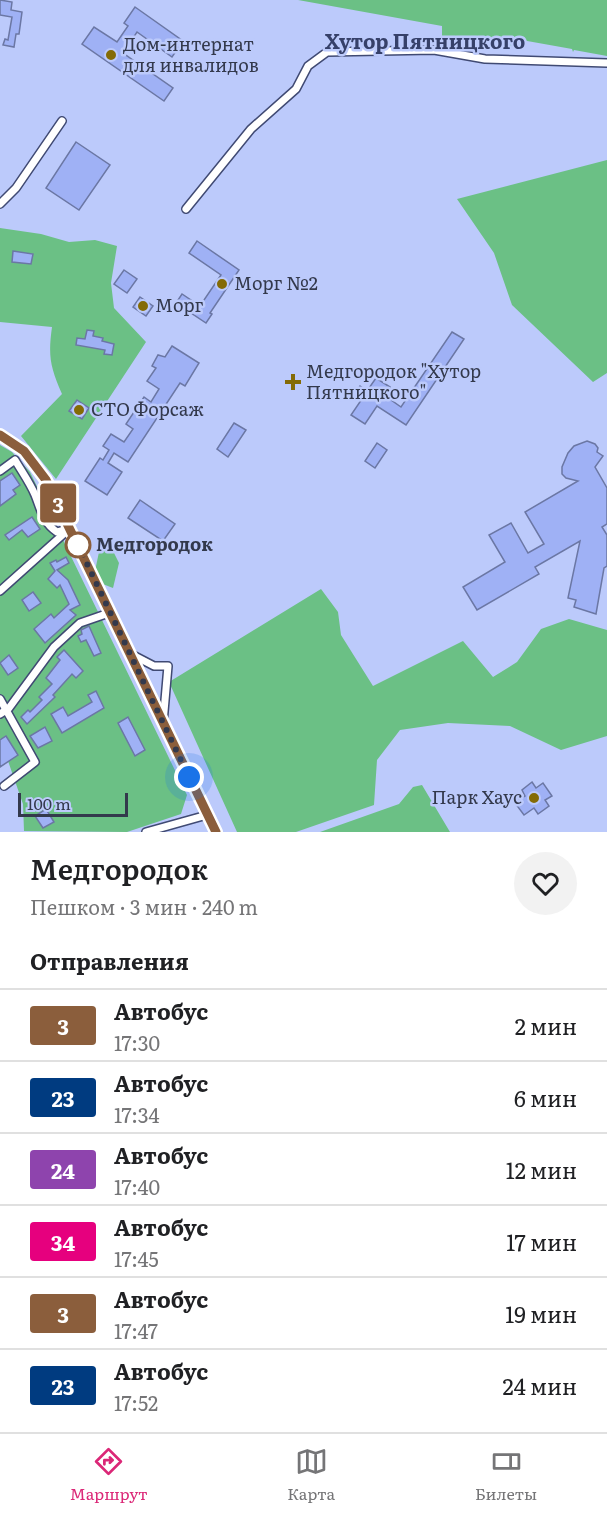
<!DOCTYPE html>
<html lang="ru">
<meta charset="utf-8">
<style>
:root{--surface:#fff;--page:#f2f2f2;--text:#202124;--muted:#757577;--line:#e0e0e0;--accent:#db2777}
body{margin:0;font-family:Literata,serif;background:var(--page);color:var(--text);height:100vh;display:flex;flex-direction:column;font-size:22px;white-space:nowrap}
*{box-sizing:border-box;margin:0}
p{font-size:20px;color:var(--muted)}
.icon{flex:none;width:33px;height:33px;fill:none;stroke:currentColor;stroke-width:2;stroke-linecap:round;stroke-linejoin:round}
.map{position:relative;height:832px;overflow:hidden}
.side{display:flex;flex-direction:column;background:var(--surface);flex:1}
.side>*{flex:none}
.badge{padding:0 12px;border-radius:4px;font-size:21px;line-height:39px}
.scale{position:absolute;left:18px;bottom:15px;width:110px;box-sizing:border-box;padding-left:6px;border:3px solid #33394c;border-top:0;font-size:16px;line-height:21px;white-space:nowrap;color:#33394c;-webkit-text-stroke:4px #bccafb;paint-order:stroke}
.you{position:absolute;width:30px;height:30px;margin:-15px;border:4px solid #fff;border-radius:50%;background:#1a73e8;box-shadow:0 0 0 9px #1a73e833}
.map>.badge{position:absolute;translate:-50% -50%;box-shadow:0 0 0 3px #fff}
h2{padding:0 30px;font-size:22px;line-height:54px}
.round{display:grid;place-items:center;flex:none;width:63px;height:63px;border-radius:32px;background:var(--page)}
.summary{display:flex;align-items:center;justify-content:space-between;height:102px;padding:0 30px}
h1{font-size:28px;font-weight:600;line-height:45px}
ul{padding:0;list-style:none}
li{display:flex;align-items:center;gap:18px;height:72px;padding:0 30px;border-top:2px solid var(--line)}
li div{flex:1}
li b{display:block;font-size:22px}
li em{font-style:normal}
li .badge{min-width:66px;font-weight:700;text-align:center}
.dock{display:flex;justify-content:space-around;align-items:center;height:84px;border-top:2px solid var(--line);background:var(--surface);font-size:16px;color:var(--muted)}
.dock a{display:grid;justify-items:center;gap:3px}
.dock .selected{color:var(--accent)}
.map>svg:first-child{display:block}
</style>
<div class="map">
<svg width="607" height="832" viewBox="0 0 607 832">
<rect width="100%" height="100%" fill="#bccafb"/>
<g fill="#6bc085">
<polygon points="298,0 607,0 607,56 574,50 573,52 572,49 516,39 516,48 442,48 442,26"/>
<polygon points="607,160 607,373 593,382 512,305 494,253 457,199"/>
<path d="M0,228L41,234L69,242L95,240L117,246L111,283L114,308L146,342L56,479L21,436L62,394C50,366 48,356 52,327L0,322Z"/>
<polygon points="0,445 12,452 30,472 187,795 181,814 127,832 24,831 23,804 0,738"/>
<polygon points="100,547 114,553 119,563 113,588 100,583 94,576"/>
<polygon points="321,589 338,612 341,635 373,686 463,641 493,677 517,662 541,629 569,619 607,630 607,736 561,750 510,726 448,723 400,730 377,760 374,805 296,832 237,832 169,682"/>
<polygon points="422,785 450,832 320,832 399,804 413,787"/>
</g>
<g fill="#9fb1f5" stroke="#6b77a4" stroke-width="1.5">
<polygon points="0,0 12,2 11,10 22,12 19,34 16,34 14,47 3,45 5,39 8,40 12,17 0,15"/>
<polygon points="135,7 183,41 172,57 137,32 123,53 173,88 164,101 82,44 94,27 117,42 128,26 124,23"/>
<polygon points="76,142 110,165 79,210 46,188"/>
<polygon points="197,241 239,270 210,313 212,314 206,323 176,303 182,294 200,306 221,275 189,253"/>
<polygon points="13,251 33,254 31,264 12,262"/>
<polygon points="124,270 137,279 127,293 114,284"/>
<polygon points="140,297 153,306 146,316 133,307"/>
<polygon points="87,330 94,331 93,336 103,338 102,341 114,344 112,355 104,354 105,350 76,345 77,338 85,339"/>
<polygon points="452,332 464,339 406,425 377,406 365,424 351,415 364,396 357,391 360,386 367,391 376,378 390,387 384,395 401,407"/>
<polygon points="172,346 199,363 185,386 180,383 128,462 114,453 108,463 122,472 107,495 85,481 100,458 103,460 109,450 103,446 111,434 124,442 133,429 126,424 144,397 151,402 159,389 147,381 156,368 152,366 158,355 165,357"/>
<polygon points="77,400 89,408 82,419 69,411"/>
<polygon points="234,423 246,430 228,457 217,449"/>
<polygon points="587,441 595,444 598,448 597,452 603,456 595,467 607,488 607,524 602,527 607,535 607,566 604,568 596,614 574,607 576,600 568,598 580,541 535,567 539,574 477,610 463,587 505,562 489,535 511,523 528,553 544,544 525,512 578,481 566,478 562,474 562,467 568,453 574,446"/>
<polygon points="377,443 387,450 375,468 365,461"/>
<polygon points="12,473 20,485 13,490 16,494 0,506 0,481"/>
<polygon points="140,500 175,524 163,541 128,518"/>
<polygon points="32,517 40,529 28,537 22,530 9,540 5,535"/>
<polygon points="66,557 69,563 57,570 68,580 80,605 70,610 76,615 45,643 34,629 51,614 54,618 69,604 60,585 57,588 48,579 55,571 50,563 56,560 57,562"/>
<polygon points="33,592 41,603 29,611 22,600"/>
<polygon points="89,626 101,653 94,656 86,640 81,642 78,636 82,634 81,630"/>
<polygon points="64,650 83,671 76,678 72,674 53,695 55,697 27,724 21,717 28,710 30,712 42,700 39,697 52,684 46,678 60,660 57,657"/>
<polygon points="9,655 18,668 8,675 0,663"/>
<polygon points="96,691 104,708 62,733 51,714 63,707 68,716 92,702 88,695"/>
<polygon points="128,717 145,750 135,756 118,723"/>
<polygon points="45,727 52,741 38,748 30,736"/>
<polygon points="6,736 18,755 0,767 0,740"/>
<polygon points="532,782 536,788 543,783 552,796 545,800 549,806 538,814 534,808 524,815 515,803 525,796 522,790"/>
<polygon points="46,809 54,822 43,828 35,816"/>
</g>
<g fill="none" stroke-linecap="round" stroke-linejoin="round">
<g stroke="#404a73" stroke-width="10">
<g id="street">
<polyline points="0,204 16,188 62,121"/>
<polyline points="186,209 251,129 296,89 308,66 327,52 434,50 485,59 607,63"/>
<path d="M0,471L15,460C22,472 30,483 35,495C41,510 43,523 57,532L70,528"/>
<polyline points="0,591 68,530"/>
<polyline points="129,653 154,666 168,666 163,723"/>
<polyline points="0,699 35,762 4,786"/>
<polyline points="0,714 9,708 54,647 80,623 109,613"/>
<polyline points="146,832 207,815"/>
</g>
</g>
<g stroke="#404a73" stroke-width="12">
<polyline id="secondary" points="0,435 24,451 46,480 216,832"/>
</g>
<use href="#street" stroke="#fff" stroke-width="7"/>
<use href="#secondary" stroke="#fff" stroke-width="9"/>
</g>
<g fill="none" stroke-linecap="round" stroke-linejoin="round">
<g stroke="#fff" stroke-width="14">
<polyline id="line" points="0,435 24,451 46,480 216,832"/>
</g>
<use href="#line" stroke="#8b5e3c" stroke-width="9"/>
<polyline stroke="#33394c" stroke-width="6" stroke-dasharray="0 10.8" points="78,545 189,777"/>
</g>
<g fill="#846b06" stroke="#bccafb" stroke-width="2">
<circle cx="111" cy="55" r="6"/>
<circle cx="222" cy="284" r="6"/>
<circle cx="143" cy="306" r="6"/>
<path d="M290 373h6v6h6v6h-6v6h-6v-6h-6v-6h6z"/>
<circle cx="79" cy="410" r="6"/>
<circle cx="534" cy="798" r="6"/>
</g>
<circle fill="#fff" stroke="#8b5e3c" stroke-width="3" cx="78" cy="545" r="12"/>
<g text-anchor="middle" stroke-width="5" stroke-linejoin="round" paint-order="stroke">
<g font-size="18" fill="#33394c" stroke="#bccafb" text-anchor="start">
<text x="123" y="51">Дом-интернат<tspan x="123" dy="21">для инвалидов</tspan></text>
<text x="234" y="290">Морг №2</text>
<text x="155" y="312">Морг</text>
<text x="306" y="378">Медгородок "Хутор<tspan x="306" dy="21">Пятницкого"</tspan></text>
<text x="91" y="416">СТО Форсаж</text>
<text x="522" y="804" text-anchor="end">Парк Хаус</text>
</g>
<g font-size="18" font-weight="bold" fill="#33394c" stroke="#bccafb" text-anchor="start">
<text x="96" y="551">Медгородок</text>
</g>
<g font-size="20" font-weight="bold" fill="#364069" stroke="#bccafb">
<text x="425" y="49">Хутор Пятницкого</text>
</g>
</g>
</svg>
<div class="scale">100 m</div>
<div class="you" style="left:189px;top:777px"></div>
<b class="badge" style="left:58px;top:503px;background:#8b5e3c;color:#fff">3</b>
</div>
<section class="side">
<div class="summary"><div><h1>Медгородок</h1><p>Пешком · 3 мин · 240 m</p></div><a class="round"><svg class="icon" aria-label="heart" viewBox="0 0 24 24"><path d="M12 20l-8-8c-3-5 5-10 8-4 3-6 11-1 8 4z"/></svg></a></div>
<h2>Отправления</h2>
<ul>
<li><span class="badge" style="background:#8b5e3c;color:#fff">3</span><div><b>Автобус</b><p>17:30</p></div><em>2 мин</em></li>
<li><span class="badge" style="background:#003b80;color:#fff">23</span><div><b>Автобус</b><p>17:34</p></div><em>6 мин</em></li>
<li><span class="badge" style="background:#8e44ad;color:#fff">24</span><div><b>Автобус</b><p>17:40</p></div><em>12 мин</em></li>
<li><span class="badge" style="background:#e6007e;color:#fff">34</span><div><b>Автобус</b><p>17:45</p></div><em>17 мин</em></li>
<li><span class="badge" style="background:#8b5e3c;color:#fff">3</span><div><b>Автобус</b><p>17:47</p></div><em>19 мин</em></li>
<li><span class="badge" style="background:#003b80;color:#fff">23</span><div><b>Автобус</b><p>17:52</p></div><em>24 мин</em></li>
</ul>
</section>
<nav class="dock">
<a class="selected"><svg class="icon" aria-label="directions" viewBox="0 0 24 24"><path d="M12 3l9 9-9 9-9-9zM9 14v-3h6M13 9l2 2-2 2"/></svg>Маршрут</a>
<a><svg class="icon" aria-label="map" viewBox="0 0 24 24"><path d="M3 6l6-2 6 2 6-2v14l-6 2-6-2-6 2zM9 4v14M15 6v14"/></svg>Карта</a>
<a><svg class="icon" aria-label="tickets" viewBox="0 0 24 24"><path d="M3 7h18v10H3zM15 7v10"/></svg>Билеты</a>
</nav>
